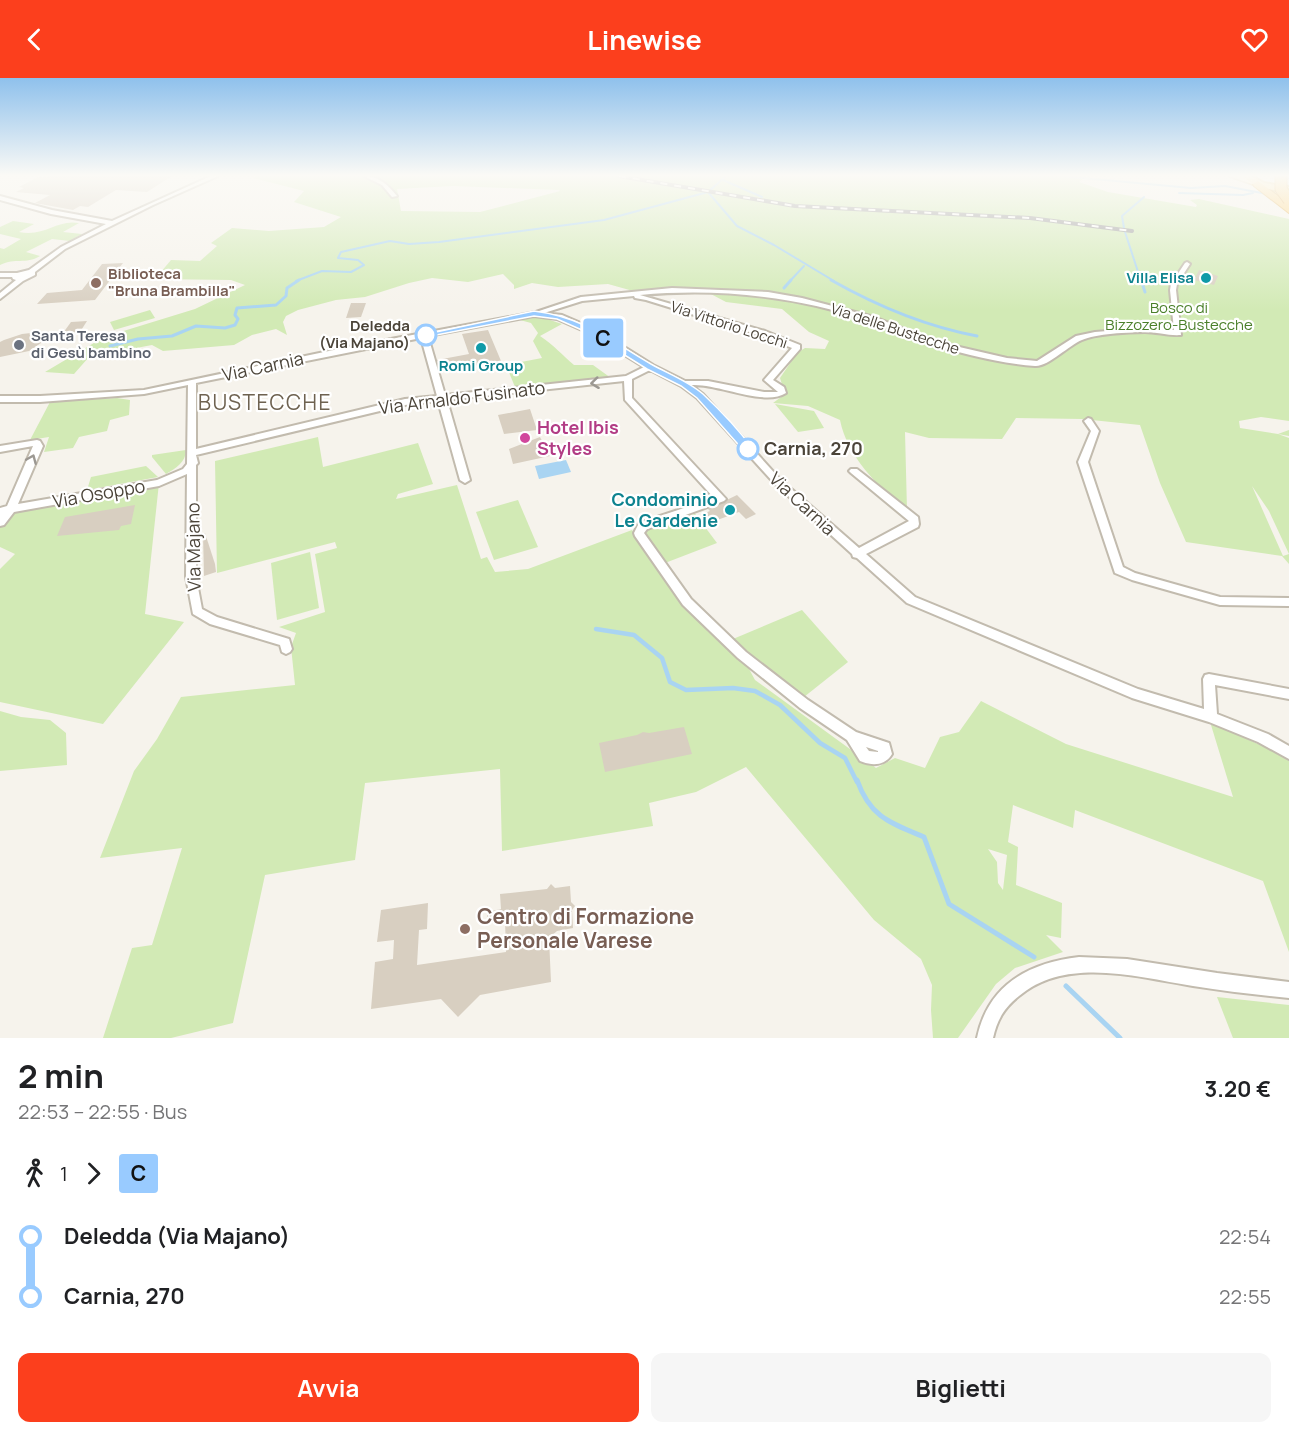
<!DOCTYPE html>
<html lang="it">
<meta charset="utf-8">
<style>
:root{--surface:#fff;--page:#f6f6f6;--text:#202124;--muted:#757577;--accent:#fc3f1d}
body{margin:0;font-family:Manrope,sans-serif;background:var(--page);color:var(--text);height:100vh;display:flex;flex-direction:column;font-size:22px;white-space:nowrap}
*{box-sizing:border-box;margin:0}
p{font-size:20px;color:var(--muted)}
.icon{flex:none;width:33px;height:33px;fill:none;stroke:currentColor;stroke-width:2;stroke-linecap:round;stroke-linejoin:round}
.map{position:relative;height:960px;overflow:hidden}
.side{display:flex;flex-direction:column;background:var(--surface);flex:1}
.side>*{flex:none}
.badge{padding:0 12px;border-radius:4px;font-size:21px;line-height:39px}
.map>.badge{position:absolute;translate:-50% -50%;box-shadow:0 0 0 3px #fff}
.legs{display:flex;align-items:center;gap:9px;height:66px;padding:0 18px;font-size:20px}
.legs p{margin-inline-start:auto}
.overview{display:flex;align-items:center;justify-content:space-between;height:102px;padding:0 18px}
h1{font-size:33px;font-weight:700;line-height:45px}
.action{display:flex;gap:12px;margin-top:auto;padding:12px 18px}
.action a{flex:1;height:69px;border-radius:12px;background:var(--accent);color:#fff;font-size:24px;font-weight:700;line-height:69px;text-align:center}
.action a+a{background:var(--page);color:var(--text)}
ul{padding:0 18px;list-style:none}
li{display:flex;align-items:center;gap:21px;height:60px;font-size:22px}
li i{display:grid;place-items:center;width:9px;height:100%;margin:0 8px;background:currentColor}
li i::after{content:'';width:15px;height:15px;margin:-8px;border:4px solid;border-radius:50%;background:var(--surface)}
li p{margin-inline-start:auto}
li:first-child i{background:linear-gradient(#0000 50%,currentColor 0)}
li:last-child i{background:linear-gradient(currentColor 50%,#0000 0)}
header{display:flex;justify-content:space-between;align-items:center;height:78px;padding:0 18px;background:var(--accent);color:#fff;font-size:27px;font-weight:700}
.map>svg:first-child{display:block}
</style>
<header><svg class="icon" aria-label="back" viewBox="0 0 24 24"><path d="M15 5l-7 7 7 7"/></svg>Linewise<svg class="icon" aria-label="heart" viewBox="0 0 24 24"><path d="M12 20l-8-8c-3-5 5-10 8-4 3-6 11-1 8 4z"/></svg></header>
<div class="map">
<svg width="1289" height="960" viewBox="0 0 1289 960">
<rect width="100%" height="100%" fill="#f6f3ec"/>
<g fill="#d2eab5" fill-rule="evenodd">
<path d="M256,98H1079L1085,99L1079,104L1108,114L1196,129L1197,127L1190,122L1199,121L1289,141V343L1261,339L1239,343L1240,350L1278,356L1289,352V358L1278,356L1289,360V486L1282,478L1186,464L1160,405L1140,347L1082,341L1016,340L1002,361L929,360L905,354L907,432C878,409 847,378 840,342L808,328L773,325L785,316L780,300L797,275L805,270L825,271L829,263L809,254L782,231L726,224L707,214L660,215L651,218L608,206L558,209L532,205L514,211V207L503,196L468,204L432,200L409,205L365,219L336,222L298,232L286,238L283,244L287,257L276,251L252,257L234,267L163,273L152,267L89,279L74,296L45,294L104,259L195,231L245,207L231,202L155,201L171,182L200,183L217,168L211,165L232,150L269,153L324,149L341,139L294,124L304,113L253,100ZM453,108L559,112L560,113L480,134L401,133L397,111ZM1252,408L1269,433L1289,476L1283,478Z"/>
<path d="M13,143L34,146L19,154C46,159 56,141 79,145L63,154L82,156L70,163L52,161L26,174L40,178C25,187 16,179 0,187V170L4,171L21,161L0,156V149Z"/>
<polygon points="150,232 155,240 114,252 110,244"/>
<path d="M533,240H544L562,246L540,258C554,267 562,277 574,287H593L611,300L515,309L506,287L542,280L533,263L538,255L531,245L520,242Z"/>
<polygon points="117,320 130,322 129,337 110,342 107,353 79,359 73,370 44,374 49,359 30,362 50,324"/>
<polygon points="775,326 814,333 824,350 798,354"/>
<path d="M318,359L323,389L418,365L433,406L398,416L396,421L457,407L481,481L487,479L495,494L528,491L632,452L685,529L748,589L755,602L876,690L895,680L925,690L940,659L959,654L981,623L1066,666L1233,719L1211,647L1214,646L1267,670L1289,683V874L1263,803L1075,732L1073,750L1013,727L1008,764L1018,769L1016,807L1062,825L1061,860L1046,857L1063,874L1015,890L996,906L958,960H933L931,932L932,907L921,881L874,842L746,689L696,714L649,725L653,748L502,773L500,691L365,705L355,782L265,797L233,945L171,960H103L132,870L152,867L182,770L100,780L134,693L157,661L181,619L295,607L291,569L296,555L279,549L325,534L315,476L337,470L335,464L217,495L215,383ZM988,771L1007,777L1003,812L998,805L997,784Z"/>
<path d="M186,372C186,384 176,390 166,396L152,379V377Z"/>
<polygon points="146,388 158,399 87,412 91,399"/>
<polygon points="159,405 145,536 184,544 103,646 0,624 0,491 15,476 0,469 0,445 11,431"/>
<polygon points="518,422 538,469 494,482 476,434"/>
<polygon points="693,433 717,465 665,485 645,459 644,453 647,449"/>
<polygon points="310,474 319,530 277,542 271,485"/>
<polygon points="802,532 848,584 804,619 769,592 733,561"/>
<polygon points="0,633 21,639 50,642 66,655 67,687 0,693"/>
<polygon points="1217,919 1289,927 1289,960 1233,960"/>
</g>
<polygon fill="#a9d4f2" points="566,382 571,394 539,401 535,388"/>
<g fill="none" stroke-linecap="round" stroke-linejoin="round">
<g stroke="#a9d4f2" stroke-width="2">
<polyline points="726,98 708,114 737,148 774,167 834,203"/>
<polyline points="1062,98 1191,110 1225,108 1267,116"/>
<polyline points="723,102 762,119"/>
<polyline points="1179,115 1243,117 1253,115"/>
<polyline points="1124,150 1122,138 1144,119"/>
<polyline points="1125,154 1141,203"/>
<polyline points="296,203 322,193 351,194 364,187 358,182 338,180 341,174 390,163 409,166 439,164 604,142 708,114"/>
<polyline points="790,203 804,188"/>
</g>
<g stroke="#a9d4f2" stroke-width="3">
<path d="M831,202C877,228 924,248 977,258"/>
<polyline points="1141,202 1145,214"/>
<polyline points="784,210 791,202"/>
<polyline points="110,268 138,261 172,258 196,248 225,250 235,247 238,241 235,237 237,230 276,227 286,218 287,210 299,202"/>
</g>
<polyline stroke="#a9d4f2" stroke-width="4.5" points="596,551 634,557 662,580 670,604 686,612 733,610 755,613 780,627 820,665 845,680 857,704"/>
<g stroke="#a9d4f2" stroke-width="5">
<path d="M857,702C870,739 890,745 924,759L949,826L1034,879"/>
<polyline points="1066,908 1120,960"/>
</g>
</g>
<g fill="#d8cfc1">
<polygon points="55,98 172,98 147,114 116,112 88,129 80,128 73,132 35,125 50,117 16,114 24,110 19,109 38,99"/>
<polygon points="123,185 95,222 37,226 47,215 82,212 102,186"/>
<polygon points="1199,192 1218,198 1214,207 1194,202"/>
<polygon points="351,225 366,225 361,239 346,240"/>
<polygon points="87,243 80,254 63,255 71,244"/>
<polygon points="488,252 501,283 441,294 437,282 469,276 462,256"/>
<polygon points="49,253 41,265 29,273 0,279 0,264 4,262 22,256"/>
<polygon points="530,331 537,352 504,356 498,337"/>
<polygon points="540,359 550,378 513,386 509,371"/>
<polygon points="737,417 756,436 746,441 739,434 712,444 705,435 710,433 708,431"/>
<polygon points="135,427 131,446 121,448 119,452 57,458 65,439"/>
<polygon points="205,455 215,486 216,494 204,498 203,456"/>
<polygon points="684,649 692,676 605,694 599,665 637,657 643,654 649,655"/>
<polygon points="551,806 555,810 570,808 571,824 575,828 572,832 573,850 557,853 549,860 551,904 480,917 458,939 441,921 371,931 375,884 393,881 394,862 377,864 381,832 428,825 427,851 419,852 417,887 506,874 505,842 487,845 487,834 501,831 500,816 547,811"/>
</g>
<g fill="none" stroke-linecap="round" stroke-linejoin="round">
<g stroke="#c2bbae" stroke-width="4">
<g id="street">
<polygon points="211,98 218,98 153,127 65,171 35,194 35,197 23,203 0,221 0,215 16,202 13,201 12,199 0,199 0,195 17,195 29,192 61,169 106,146 51,136 0,122 0,118 52,132 112,143"/>
<path d="M364,98C379,98 388,107 397,118L392,119L382,107Z"/>
<path d="M1187,184L1190,186L1177,206L1176,212L1181,257C1169,258 1157,254 1145,254C1129,254 1095,256 1082,262C1069,267 1048,289 1035,288C998,285 959,275 924,264C905,258 887,249 869,243C796,218 717,210 640,217L765,253L800,267V271L773,302L784,309L786,315C764,329 718,305 691,307L703,316L780,401L859,470L909,443L851,395L849,393L851,391H857L918,439L919,446L918,449L866,476L915,519L1138,611L1204,631L1203,601L1205,597L1209,596L1289,611V621L1215,607L1217,636L1268,656L1289,668V681L1258,664L1209,644L1132,620L907,525L857,480L853,479L852,476L774,405L697,320L681,308L650,292L632,301V320L726,421L724,423L647,451L644,455L691,521L746,574L808,622L856,654L889,665L892,676C885,688 872,688 860,683L847,662L800,630L738,580L683,527L635,458L634,455L639,445L714,420L625,322L624,303L447,322L470,402L465,405L460,402L438,323L405,327L196,377L198,385L196,387V499L202,531L217,539L289,561L292,571L290,574L286,576L282,574L280,567L210,546L193,536L186,499L187,396L159,408L14,434L4,447L0,448V430L7,428L33,368L0,374V368L37,362L40,363L43,368L18,426L157,402L183,391L187,386L188,307L144,316L40,324H0V318H40L144,312L348,269L536,234L581,219L672,210L768,214L802,220L874,239L928,260L955,268L1007,280L1037,283L1076,258L1095,254L1145,250L1174,252L1170,212L1171,206L1185,185ZM634,218L635,220L646,222L759,257L792,270L764,302L778,314H764L708,303H685L653,287L597,252L562,237L544,235L582,223ZM534,238L557,241L591,256L644,289L626,298L445,317L428,258ZM421,260L437,318L405,321L196,371V305ZM866,669L878,673V674L869,673Z"/>
<polygon points="1088,340 1091,341 1099,353 1088,384 1123,489 1135,495 1220,519 1289,520 1289,528 1220,527 1132,502 1115,495 1078,384 1091,353 1084,343"/>
<path d="M1079,879L1127,881L1217,895L1289,904V920C1257,917 1225,913 1193,908C1138,899 1066,878 1019,918C1004,930 997,942 993,960H977C988,907 1028,885 1079,879Z"/>
</g>
</g>
<g stroke="#d6c79b" stroke-width="3">
<polygon id="secondary" points="1229,98 1241,98 1256,104 1252,106"/>
</g>
<g stroke="#e6c16a" stroke-width="4">
<polygon id="primary" points="1241,98 1251,98 1264,105 1289,109 1289,115 1258,109"/>
</g>
<g stroke="#e0a43c" stroke-width="2">
<polygon id="highway" points="1258,103 1289,126 1289,135 1254,108 1253,106"/>
</g>
<use href="#street" fill="#fff" fill-rule="evenodd"/>
<use href="#secondary" fill="#fff3cd" fill-rule="evenodd"/>
<use href="#primary" fill="#ffe39c" fill-rule="evenodd"/>
<use href="#highway" fill="#ffcf6e" fill-rule="evenodd"/>
<g stroke="#9a9a9a" stroke-width="4">
<polyline id="rail" points="619,98 795,128 1030,140 1132,153"/>
</g>
<use href="#rail" stroke="#fff" stroke-width="2" stroke-dasharray="7" stroke-linecap="butt"/>
<g stroke="#e0a43c" stroke-width="13" stroke-linecap="butt">
<polyline id="highway-bridge" points="1281,98 1281,111 1289,122"/>
</g>
<use href="#highway-bridge" stroke="#ffcf6e" stroke-width="11"/>
</g>
<defs><path id="oneway-chevron" d="M-2-3.5L2.5 0L-2 3.5" fill="none" stroke-width="1.6" stroke-linecap="round" stroke-linejoin="round" transform="scale(1.5)"/></defs>
<g stroke="#9c9892">
<use href="#oneway-chevron" transform="translate(595 305) rotate(173)"/>
<use href="#oneway-chevron" transform="translate(32 381) rotate(-67)"/>
</g>
<linearGradient id="sky" x2="0" y2="1"><stop stop-color="#8fc1ec"/><stop offset="0.42" stop-color="#fbfaf6"/><stop offset="1" stop-color="#fbfaf6" stop-opacity="0"/></linearGradient>
<rect width="1289" height="232" fill="url(#sky)"/>
<path fill="#99cbff" stroke="#fff" stroke-width="1.5" d="M534,233C583,239 610,262 651,286C669,296 688,303 703,316C720,332 739,352 753,371L748,374L744,373L697,320L681,308L647,291L591,256L557,241L534,238L426,259L422,257Z"/>
<g fill="#0f9aa8" stroke="#fff" stroke-width="2">
<circle cx="1206" cy="200" r="6"/>
<circle cx="481" cy="270" r="6"/>
<circle cx="730" cy="432" r="6"/>
</g>
<g fill="#8d6e63" stroke="#fff" stroke-width="2">
<circle cx="96" cy="205" r="6"/>
<circle cx="465" cy="851" r="6"/>
</g>
<g fill="#fff" stroke="#99cbff" stroke-width="3">
<circle cx="426" cy="257" r="10"/>
<circle cx="748" cy="371" r="10"/>
</g>
<circle fill="#6b7280" stroke="#fff" stroke-width="2" cx="19" cy="267" r="6"/>
<circle fill="#d1479c" stroke="#fff" stroke-width="2" cx="525" cy="360" r="6"/>
<g text-anchor="middle" stroke-width="4.5" stroke-linejoin="round" paint-order="stroke">
<g font-size="15" font-weight="bold" fill="#785e54" stroke="#fff" text-anchor="start">
<text x="108" y="201">Biblioteca<tspan x="108" dy="17">"Bruna Brambilla"</tspan></text>
</g>
<g font-size="15" font-weight="bold" fill="#0d838f" stroke="#fff" text-anchor="end">
<text x="1194" y="205">Villa Elisa</text>
<text x="481" y="293" text-anchor="middle">Romi Group</text>
</g>
<g font-size="15" fill="#4a7f2a" stroke="#fff">
<text x="1179" y="235">Bosco di<tspan x="1179" dy="17">Bizzozero-Bustecche</tspan></text>
</g>
<g font-size="15" fill="#4b4439" stroke="#fff">
<text transform="translate(729 247) rotate(18)" y="5">Via Vittorio Locchi</text>
<text transform="translate(895 251) rotate(18)" y="5">Via delle Bustecche</text>
</g>
<g font-size="15" font-weight="bold" fill="#4b4439" stroke="#fff" text-anchor="end">
<text x="410" y="253">Deledda<tspan x="410" dy="17">(Via Majano)</tspan></text>
</g>
<g font-size="15" font-weight="bold" fill="#5b616d" stroke="#fff" text-anchor="start">
<text x="31" y="263">Santa Teresa<tspan x="31" dy="17">di Gesù bambino</tspan></text>
</g>
<g font-size="18" fill="#4b4439" stroke="#fff">
<text transform="translate(263 289) rotate(-12)" y="6">Via Carnia</text>
<text transform="translate(462 320) rotate(-7)" y="6">Via Arnaldo Fusinato</text>
<text transform="translate(99 416) rotate(-10)" y="6">Via Osoppo</text>
<text transform="translate(802 426) rotate(43)" y="6">Via Carnia</text>
<text transform="translate(194 469) rotate(-91)" y="6">Via Majano</text>
</g>
<g font-size="18" font-weight="bold" fill="#b23c85" stroke="#fff" text-anchor="start">
<text x="537" y="356">Hotel Ibis<tspan x="537" dy="21">Styles</tspan></text>
</g>
<g font-size="18" font-weight="bold" fill="#4b4439" stroke="#fff" text-anchor="start">
<text x="764" y="377">Carnia, 270</text>
</g>
<g font-size="18" font-weight="bold" fill="#0d838f" stroke="#fff" text-anchor="end">
<text x="718" y="428">Condominio<tspan x="718" dy="21">Le Gardenie</tspan></text>
</g>
<g font-size="21" letter-spacing="1.5" fill="#6e6250" stroke="#fff">
<text x="265" y="332">BUSTECCHE</text>
</g>
<g font-size="21" font-weight="bold" fill="#785e54" stroke="#fff" text-anchor="start">
<text x="477" y="846">Centro di Formazione<tspan x="477" dy="24">Personale Varese</tspan></text>
</g>
</g>
</svg>
<b class="badge" style="left:603px;top:260px;background:#99cbff;color:#111">C</b>
</div>
<section class="side">
<div class="overview"><div><h1>2 min</h1><p>22:53 – 22:55 · Bus</p></div><b>3.20 €</b></div>
<div class="legs"><svg class="icon" aria-label="walk" viewBox="0 0 24 24"><circle cx="13" cy="4" r="2"/><path d="M13 8l-2 6 4 7M11 14l-3 7M7 12l3-4h3l4 4"/></svg>1<svg class="icon" aria-label="forward" viewBox="0 0 24 24"><path d="M9 5l7 7-7 7"/></svg><b class="badge" style="background:#99cbff;color:#111">C</b></div>
<ul>
<li><i style="color:#99cbff"></i><b>Deledda (Via Majano)</b><p>22:54</p></li>
<li><i style="color:#99cbff"></i><b>Carnia, 270</b><p>22:55</p></li>
</ul>
<div class="action"><a>Avvia</a><a>Biglietti</a></div>
</section>
